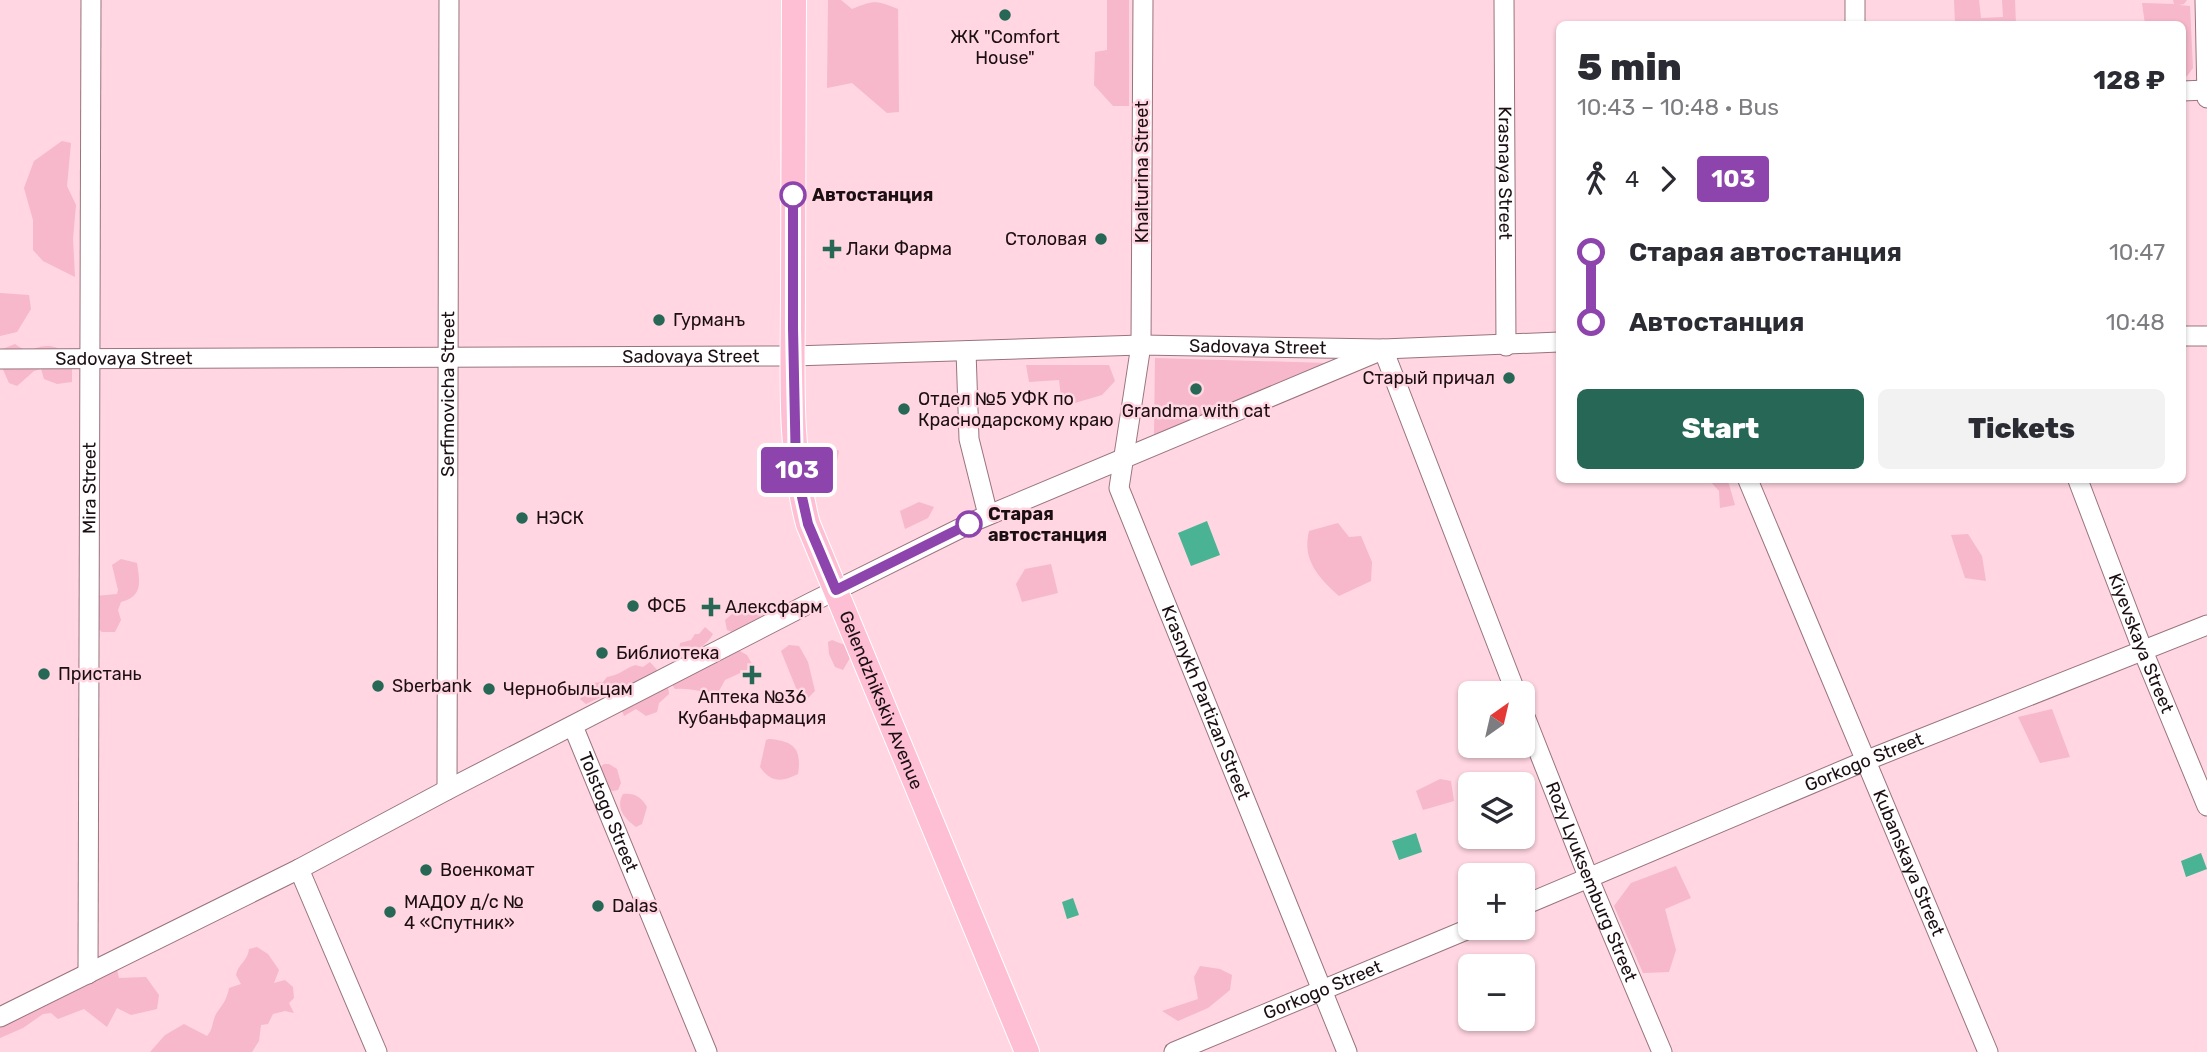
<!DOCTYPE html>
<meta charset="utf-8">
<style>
:root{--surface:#fff;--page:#f2f2f3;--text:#2b2b33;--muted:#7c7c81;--accent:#276755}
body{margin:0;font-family:Rubik,sans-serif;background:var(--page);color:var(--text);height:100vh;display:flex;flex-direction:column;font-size:26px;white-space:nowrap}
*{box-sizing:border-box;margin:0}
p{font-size:23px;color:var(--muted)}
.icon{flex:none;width:38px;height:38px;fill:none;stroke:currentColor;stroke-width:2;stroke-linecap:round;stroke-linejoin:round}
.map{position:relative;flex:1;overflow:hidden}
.drawer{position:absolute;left:1556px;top:21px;width:630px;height:462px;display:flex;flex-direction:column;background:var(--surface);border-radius:10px;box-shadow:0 2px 5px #0004}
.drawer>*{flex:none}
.badge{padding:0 14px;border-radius:5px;font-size:24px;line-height:46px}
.needle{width:46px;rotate:34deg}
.buttons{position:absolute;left:1458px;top:681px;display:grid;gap:14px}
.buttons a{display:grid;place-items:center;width:77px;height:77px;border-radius:10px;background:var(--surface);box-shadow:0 2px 5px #0004;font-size:35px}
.map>.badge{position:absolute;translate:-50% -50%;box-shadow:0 0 0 4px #fff}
.legs{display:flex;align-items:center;gap:10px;height:77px;padding:0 21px;font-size:23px}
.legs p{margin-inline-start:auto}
.head{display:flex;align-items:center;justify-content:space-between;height:119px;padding:0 21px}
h1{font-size:38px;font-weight:800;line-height:52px}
.cta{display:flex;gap:14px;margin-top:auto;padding:14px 21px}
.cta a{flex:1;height:80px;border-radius:10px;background:var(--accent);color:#fff;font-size:28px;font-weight:800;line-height:80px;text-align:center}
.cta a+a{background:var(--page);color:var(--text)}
ul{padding:0 21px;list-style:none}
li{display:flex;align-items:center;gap:24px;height:70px;font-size:26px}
li i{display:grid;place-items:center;width:10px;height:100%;margin:0 9px;background:currentColor}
li i::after{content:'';width:18px;height:18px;margin:-9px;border:5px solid;border-radius:50%;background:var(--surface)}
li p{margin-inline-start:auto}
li:first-child i{background:linear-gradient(#0000 50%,currentColor 0)}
li:last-child i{background:linear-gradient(currentColor 50%,#0000 0)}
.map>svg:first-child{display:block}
</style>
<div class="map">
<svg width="2207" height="1052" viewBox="0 0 2207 1052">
<rect width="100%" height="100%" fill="#ffd6e1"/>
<g fill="#f6b8ca">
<path d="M828,0H841L852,9C874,0 876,0 898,9L899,112L887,113L852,83L827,88Z"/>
<polygon points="1107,0 1129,0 1129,106 1113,106 1094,85 1095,52 1107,50"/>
<polygon points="1954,0 1979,0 1981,18 2003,17 2002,0 2015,0 2016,24 1955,24"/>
<polygon points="2173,0 2187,0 2184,4 2179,5 2190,6 2193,68 2187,76 2182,78 2182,24 2145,24 2142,3 2174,4"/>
<polygon points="62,141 71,143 67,186 76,205 73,239 75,277 43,261 33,250 33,220 24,188 34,161"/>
<polygon points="0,293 29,295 31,309 17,332 0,336"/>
<path d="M15,344C31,356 34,345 49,346C54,346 61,350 66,352L72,363V382L57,384L44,379L41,369L34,371L17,386L9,383L1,365L0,350Z"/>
<polygon points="1155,358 1328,363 1154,436"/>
<polygon points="1026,365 1109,365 1115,381 1102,395 1068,405 1061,397 1059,380 1029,382"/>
<polygon points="827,443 839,451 834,475 820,472 817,446"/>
<polygon points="1709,480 1728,481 1735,505 1720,508 1719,491"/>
<polygon points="919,502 934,507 928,518 905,529 900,511"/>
<path d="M1338,523L1349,537L1361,536L1372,562L1371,581L1339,596C1318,577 1302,560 1309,531Z"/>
<polygon points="1968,534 1982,556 1986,581 1965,578 1951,535"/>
<path d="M121,559L137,563C140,583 143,596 121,602L118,610L121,620L115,632H102L87,619L95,596L117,594L118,590L112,565Z"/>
<polygon points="1051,564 1058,593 1022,602 1016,584 1025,569"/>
<path d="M762,605L766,608V612C757,621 744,627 732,632L727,630L725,620L739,608L753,613L757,606Z"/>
<path d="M705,627L713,634C708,644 694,653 683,655L679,651L680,643L691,640L695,634H699Z"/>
<path d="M832,640C850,648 843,640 850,658L843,670L835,667L829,654L828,642Z"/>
<polygon points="789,645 799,646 808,662 815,691 808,698 796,688 781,651"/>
<path d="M738,650L747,655L752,664L751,668L725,680L719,691C703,694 691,687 675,689L671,683Z"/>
<path d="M650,662L658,671L655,680L631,683L586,704L580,699L582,693L591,688L592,683L603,682L607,677C622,674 622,670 635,665L643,667Z"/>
<polygon points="660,683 668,687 669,694 659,703 657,712 646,716 636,709 624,716 621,708"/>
<polygon points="2052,709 2070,757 2040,763 2018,717"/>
<path d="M769,739C793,741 802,748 798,774C782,782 771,783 760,767L766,740Z"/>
<polygon points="604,764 609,764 617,769 621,783 618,790 613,791 605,789 598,769"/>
<polygon points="1440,779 1451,781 1454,801 1423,810 1416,791"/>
<path d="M623,794C635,793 641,797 647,807L642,824L636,827C625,819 615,808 623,794Z"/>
<polygon points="1676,866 1691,898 1665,909 1676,950 1669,972 1643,973 1614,906 1631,883"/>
<path d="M257,947L268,954L279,970L274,983L285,980L293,987L294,998L289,1003L294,1013L285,1011L273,1014L268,1024L261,1025L259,1041L252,1052H150L165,1035L184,1024L207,1036C213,1030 212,1022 216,1014C222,1005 227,1000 229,988L241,984L236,975C238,964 248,961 249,949Z"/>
<polygon points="1200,966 1220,969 1232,975 1230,990 1208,1008 1178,1021 1162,1011 1198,999 1194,977"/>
<polygon points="117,969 119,978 146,977 159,995 157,1009 131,1015 117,1008 107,1027 84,1009 58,1019 51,1013 43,1014 23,1028 0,1038 0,1027 16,1014"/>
</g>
<g fill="#49b394">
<polygon points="1207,521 1220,555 1191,566 1178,533"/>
<polygon points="1416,833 1422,852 1399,860 1392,841"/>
<polygon points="2201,853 2207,869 2186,877 2181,861"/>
<polygon points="1073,898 1079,915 1067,919 1062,902"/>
</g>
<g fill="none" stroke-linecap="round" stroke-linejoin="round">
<g stroke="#98747e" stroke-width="21">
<g id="minor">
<path id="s1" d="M1143,0L1141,345L1119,488L1347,1052"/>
<path id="s2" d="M1504,0L1506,346"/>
<polyline points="2205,0 2207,98"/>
<polyline points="1855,24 1855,0"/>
<polyline points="2182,91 2207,90"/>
<polyline points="2182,336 2207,336"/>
<polyline points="1383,349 1516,693"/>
<polyline points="966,351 969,439 988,515"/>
<path id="s3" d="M0,359L793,356L1141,345L1383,349L1559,342"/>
<path id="s4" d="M1748,480L1988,1052"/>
<path id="s5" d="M2078,480L2143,651L2207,806"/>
<path id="s6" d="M1522,709L1589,879L1662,1052"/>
<path id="s7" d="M573,726L707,1052"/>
<path id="s8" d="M447,790L449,0"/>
<polyline points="299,869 377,1052"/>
<path id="s9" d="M1522,906L1865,761L2207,625"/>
<path id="s10" d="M88,974L91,0"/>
<polyline points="0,1017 299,869 447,790 810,603 977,520 1375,353"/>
<path id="s11" d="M1174,1052L1471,928"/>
</g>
</g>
<g stroke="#fff" stroke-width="26">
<g id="major">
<path id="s12" d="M794,0C794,97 793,195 793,292C793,369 788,449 808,524L1027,1052"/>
</g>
</g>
<use href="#minor" stroke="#fff" stroke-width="19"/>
<use href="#major" stroke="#febfd4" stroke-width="24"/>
</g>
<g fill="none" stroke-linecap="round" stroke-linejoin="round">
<g stroke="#fff" stroke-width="16">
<polyline id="line-1" points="793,195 793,328 796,470 808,524 836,590 969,524"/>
</g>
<use href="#line-1" stroke="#8e44ad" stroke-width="10"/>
</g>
<g fill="#276755" stroke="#ffd6e1" stroke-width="2.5">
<circle cx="1005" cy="15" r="7"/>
<circle cx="1101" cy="239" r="7"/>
<path d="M828.5 238.5h7v7h7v7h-7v7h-7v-7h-7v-7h7z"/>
<circle cx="659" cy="320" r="7"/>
<circle cx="1509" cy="378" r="7"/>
<circle cx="1196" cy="389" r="7"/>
<circle cx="904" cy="409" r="7"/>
<circle cx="522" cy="518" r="7"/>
<circle cx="633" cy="606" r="7"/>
<path d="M707.5 596.5h7v7h7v7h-7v7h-7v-7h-7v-7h7z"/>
<circle cx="602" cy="653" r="7"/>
<circle cx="44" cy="674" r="7"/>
<path d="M748.5 664.5h7v7h7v7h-7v7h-7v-7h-7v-7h7z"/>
<circle cx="378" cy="686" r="7"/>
<circle cx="489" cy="689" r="7"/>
<circle cx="426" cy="870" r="7"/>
<circle cx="598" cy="906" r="7"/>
<circle cx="390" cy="912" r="7"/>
</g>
<g fill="#fff" stroke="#8e44ad" stroke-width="3.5">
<circle cx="793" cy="195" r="12"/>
<circle cx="969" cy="524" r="12"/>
</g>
<g text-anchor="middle" stroke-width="5" stroke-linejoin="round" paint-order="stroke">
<g font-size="18" fill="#1c0f13" stroke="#ffd6e1" text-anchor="start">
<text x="1005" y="43" text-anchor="middle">ЖК "Comfort<tspan x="1005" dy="21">House"</tspan></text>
<text x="1087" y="245" text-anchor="end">Столовая</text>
<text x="846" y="255">Лаки Фарма</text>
<text x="673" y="326">Гурманъ</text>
<text x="1495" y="384" text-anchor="end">Старый причал</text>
<text x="918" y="405">Отдел №5 УФК по<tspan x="918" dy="21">Краснодарскому краю</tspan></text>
<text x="1196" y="417" text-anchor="middle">Grandma with cat</text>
<text x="536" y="524">НЭСК</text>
<text x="647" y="612">ФСБ</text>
<text x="725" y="613">Алексфарм</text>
<text x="616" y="659">Библиотека</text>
<text x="58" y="680">Пристань</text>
<text x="392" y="692">Sberbank</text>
<text x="503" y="695">Чернобыльцам</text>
<text x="752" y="703" text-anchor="middle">Аптека №36<tspan x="752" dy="21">Кубаньфармация</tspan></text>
<text x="440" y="876">Военкомат</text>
<text x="404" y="908">МАДОУ д/с №<tspan x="404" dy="21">4 «Спутник»</tspan></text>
<text x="612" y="912">Dalas</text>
</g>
<g font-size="18" fill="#1c0f13" stroke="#ffd6e1">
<text transform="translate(1142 172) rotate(-90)" y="6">Khalturina Street</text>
<text dy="6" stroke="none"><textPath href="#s2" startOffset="173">Krasnaya Street</textPath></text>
<text dy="6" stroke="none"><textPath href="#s3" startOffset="1258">Sadovaya Street</textPath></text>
<text dy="6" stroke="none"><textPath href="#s3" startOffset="691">Sadovaya Street</textPath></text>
<text dy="6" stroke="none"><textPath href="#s3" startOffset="124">Sadovaya Street</textPath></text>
<text dy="6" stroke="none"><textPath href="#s8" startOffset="396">Serfimovicha Street</textPath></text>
<text dy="6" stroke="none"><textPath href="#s10" startOffset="486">Mira Street</textPath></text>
<text dy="6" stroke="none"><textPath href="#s5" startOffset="175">Kiyevskaya Street</textPath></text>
<text dy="6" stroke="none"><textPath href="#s12" startOffset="716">Gelendzhikskiy Avenue</textPath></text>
<text dy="6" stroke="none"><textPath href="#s1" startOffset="721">Krasnykh Partizan Street</textPath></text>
<text dy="6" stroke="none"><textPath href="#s9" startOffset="371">Gorkogo Street</textPath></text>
<text dy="6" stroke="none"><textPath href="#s7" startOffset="93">Tolstogo Street</textPath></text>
<text dy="6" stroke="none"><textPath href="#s4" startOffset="415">Kubanskaya Street</textPath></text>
<text dy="6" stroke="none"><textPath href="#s6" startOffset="186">Rozy Lyuksemburg Street</textPath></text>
<text dy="6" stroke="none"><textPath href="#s11" startOffset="161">Gorkogo Street</textPath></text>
</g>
<g font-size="18" font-weight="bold" fill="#1c0f13" stroke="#ffd6e1" text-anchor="start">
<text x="812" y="201">Автостанция</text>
<text x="988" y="520">Старая<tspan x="988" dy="21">автостанция</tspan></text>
</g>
</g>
</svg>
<div class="buttons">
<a><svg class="needle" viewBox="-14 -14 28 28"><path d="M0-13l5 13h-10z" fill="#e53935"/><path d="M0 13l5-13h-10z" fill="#7c7c81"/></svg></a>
<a><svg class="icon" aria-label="layers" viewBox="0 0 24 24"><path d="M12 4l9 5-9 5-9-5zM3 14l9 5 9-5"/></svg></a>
<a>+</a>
<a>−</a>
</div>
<b class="badge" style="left:797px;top:470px;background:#8e44ad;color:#fff">103</b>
<section class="drawer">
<div class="head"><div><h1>5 min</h1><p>10:43 – 10:48 · Bus</p></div><b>128 ₽</b></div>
<div class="legs"><svg class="icon" aria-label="walk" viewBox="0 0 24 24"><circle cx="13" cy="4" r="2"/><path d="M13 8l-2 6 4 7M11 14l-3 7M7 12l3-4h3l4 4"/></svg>4<svg class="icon" aria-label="forward" viewBox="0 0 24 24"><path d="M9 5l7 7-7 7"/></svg><b class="badge" style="background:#8e44ad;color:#fff">103</b></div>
<ul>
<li><i style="color:#8e44ad"></i><b>Старая автостанция</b><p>10:47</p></li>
<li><i style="color:#8e44ad"></i><b>Автостанция</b><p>10:48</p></li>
</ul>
<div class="cta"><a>Start</a><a>Tickets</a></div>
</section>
</div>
